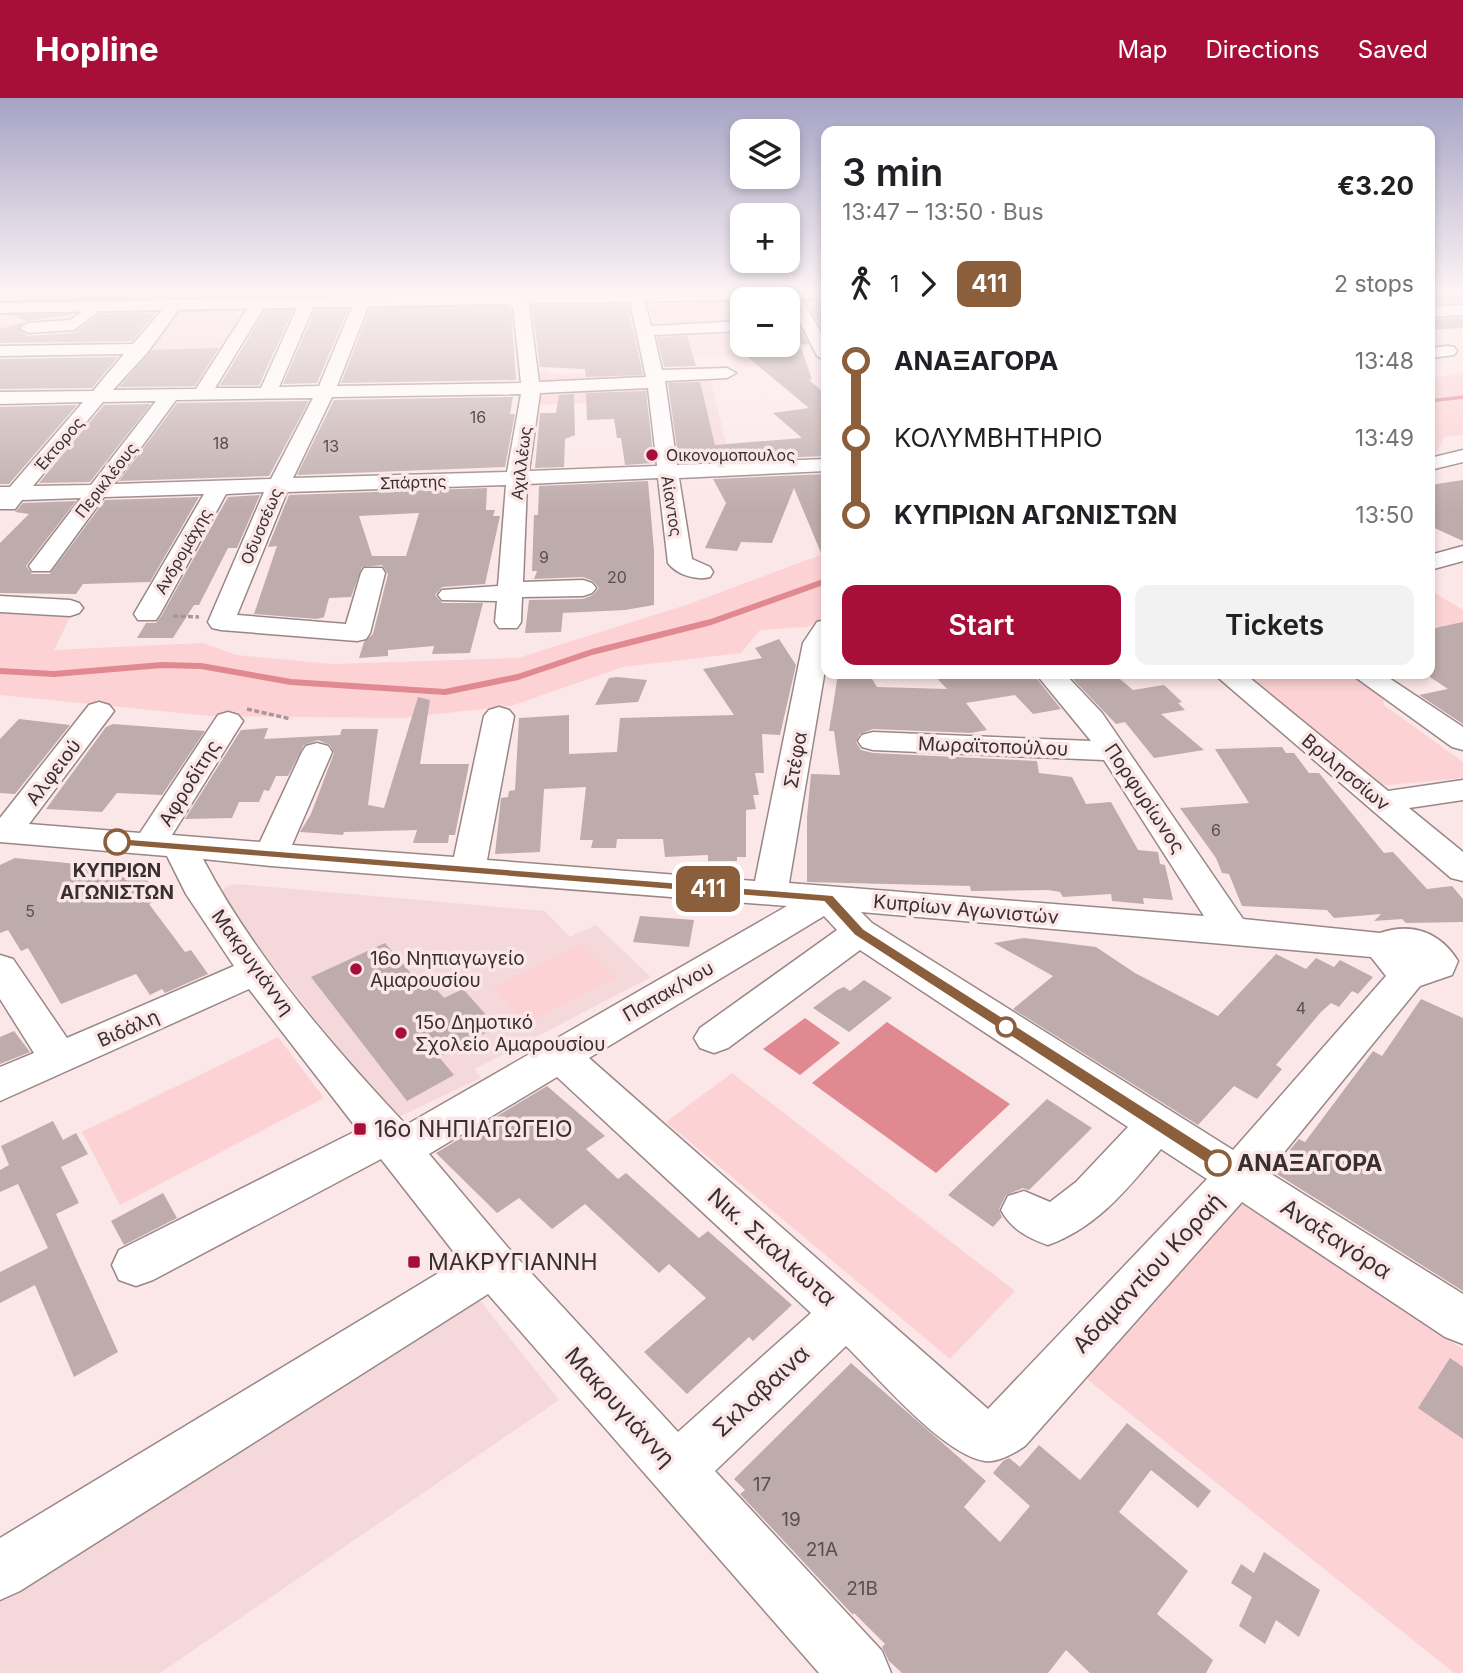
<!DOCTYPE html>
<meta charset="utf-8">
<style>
:root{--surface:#fff;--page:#f2f2f2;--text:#202124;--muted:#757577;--accent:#a70f39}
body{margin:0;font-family:Inter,sans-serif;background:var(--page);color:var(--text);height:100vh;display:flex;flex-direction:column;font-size:26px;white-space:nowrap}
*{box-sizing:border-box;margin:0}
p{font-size:23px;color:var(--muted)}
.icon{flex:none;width:38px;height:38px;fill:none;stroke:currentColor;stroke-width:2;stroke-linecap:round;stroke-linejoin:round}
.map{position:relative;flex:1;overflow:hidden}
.sheet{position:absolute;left:821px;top:28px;width:614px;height:553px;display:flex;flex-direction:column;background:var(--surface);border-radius:14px;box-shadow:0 4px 10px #0003}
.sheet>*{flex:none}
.badge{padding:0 14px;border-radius:10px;font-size:24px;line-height:46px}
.fabs{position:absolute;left:730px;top:21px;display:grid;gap:14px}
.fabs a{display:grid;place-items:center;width:70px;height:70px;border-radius:14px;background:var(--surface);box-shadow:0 4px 10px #0003;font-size:35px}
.map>.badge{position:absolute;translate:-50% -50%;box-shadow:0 0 0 4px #fff}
.legs{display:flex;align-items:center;gap:10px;height:77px;padding:0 21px;font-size:23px}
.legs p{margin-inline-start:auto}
.headline{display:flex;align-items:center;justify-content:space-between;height:119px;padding:0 21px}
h1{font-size:38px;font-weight:600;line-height:52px}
.action{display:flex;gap:14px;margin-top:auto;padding:14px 21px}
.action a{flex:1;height:80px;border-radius:14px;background:var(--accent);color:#fff;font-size:28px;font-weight:600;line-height:80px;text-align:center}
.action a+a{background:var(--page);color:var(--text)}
ul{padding:0 21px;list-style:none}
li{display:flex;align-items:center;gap:24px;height:77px;font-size:26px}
li i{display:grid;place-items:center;width:10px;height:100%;margin:0 9px;background:currentColor}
li i::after{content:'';width:18px;height:18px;margin:-9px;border:5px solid;border-radius:50%;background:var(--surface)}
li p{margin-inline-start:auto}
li:first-child i{background:linear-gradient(#0000 50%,currentColor 0)}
li:last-child i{background:linear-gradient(currentColor 50%,#0000 0)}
header{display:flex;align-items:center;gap:42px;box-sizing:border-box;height:98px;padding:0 35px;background:var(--accent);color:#fff}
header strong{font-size:33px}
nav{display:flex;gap:38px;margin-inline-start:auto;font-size:24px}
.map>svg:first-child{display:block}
</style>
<header>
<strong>Hopline</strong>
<nav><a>Map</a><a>Directions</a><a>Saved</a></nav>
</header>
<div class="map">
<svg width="1463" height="1575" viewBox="0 0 1463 1575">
<rect width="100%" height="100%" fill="#fce7e8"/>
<g fill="#f5d9da" fill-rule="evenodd">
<path d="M0,194L104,196L148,194L146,196L430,194L427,200H462L463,194H826V248L748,249L750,257L655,260L658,273L708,272L732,369L661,373L649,274L596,276L563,231L525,233L523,226L400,236L356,234L357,228L290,230L284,242L237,244L214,282L270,281L265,292L107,297L146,250L53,251L72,231H30L23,237L0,238ZM742,201H788V247H742Z"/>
<polygon points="237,786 545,813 570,839 596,827 651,879 475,971 481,980 394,1021 218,798 227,788"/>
<polygon points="474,1195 559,1302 160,1575 0,1575 0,1494"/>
</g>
<g fill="#fdd2d4">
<polygon points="742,204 742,224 673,227 671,222 653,223 648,206"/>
<polygon points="540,272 550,272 551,276 645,274 647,281 541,286"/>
<polygon points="1463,274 1463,337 1445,339 1433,359 1430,360 1430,281"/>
<polygon points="648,288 649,302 540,307 541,293"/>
<polygon points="826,455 826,521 807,529 760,532 741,555 623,569 511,608 401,620 210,618 0,597 0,512 71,517 54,552 203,545 236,557 333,566 518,560 686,507"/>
<polygon points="1430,492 1463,512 1463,544 1430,524"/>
<polygon points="1243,576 1349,576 1383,599 1384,607 1463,664 1463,680 1379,688"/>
<polygon points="582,845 616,879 526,926 493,890"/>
<polygon points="278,939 324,1000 120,1107 82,1034"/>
<polygon points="732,975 1015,1193 950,1261 666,1024"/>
<polygon points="1239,1104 1463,1251 1463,1575 1454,1575 1078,1274"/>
</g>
<g fill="#e18990">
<polygon points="805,920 840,945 800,977 763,951"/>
<polygon points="887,924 1010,1006 936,1075 812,985"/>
</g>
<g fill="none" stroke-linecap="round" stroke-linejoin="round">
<polyline stroke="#e18990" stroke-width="3.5" points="1430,303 1463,299"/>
<polyline stroke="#e18990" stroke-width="6" points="0,573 54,576 162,567 201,568 291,584 445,594 518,579 592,554 711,524 826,483"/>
</g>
<g fill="#beabab" fill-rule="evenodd">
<polygon points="37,194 179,194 175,199 23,202"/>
<polygon points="386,194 485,194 269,198 271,195"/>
<polygon points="1430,194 1452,194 1463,199 1463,204 1430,206"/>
<polygon points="818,203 826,203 826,238 811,211"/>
<polygon points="627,206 643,277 586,279 585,271 540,269 532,208"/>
<polygon points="505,208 511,211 516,282 341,285 370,211"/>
<polygon points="348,211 317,285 283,286 315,212"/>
<polygon points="293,212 259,287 220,287 265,213"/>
<polygon points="156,215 132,243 0,245 0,231 24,224 18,231 28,238 74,235 100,216"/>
<polygon points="74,216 26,223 11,217"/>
<polygon points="1463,220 1463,230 1430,232 1430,221"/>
<polygon points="798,226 808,246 790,247 800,247 812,281 809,282 826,296 826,358 679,364 668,285 700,284 715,347 802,340 773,315 809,310 733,247 788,247 788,238"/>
<polygon points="687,238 696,268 664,269 657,239"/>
<polygon points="219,250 195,288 119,289 152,252"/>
<polygon points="118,259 92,290 0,291 0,261"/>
<polygon points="646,293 654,365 625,367 621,340 617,340 614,321 587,322 586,295"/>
<polygon points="574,296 575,337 565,341 564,369 535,370 540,315 556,315 559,297"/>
<polygon points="513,299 510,316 515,316 505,369 297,377 334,302"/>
<polygon points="309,303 269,378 119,383 177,305"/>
<polygon points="151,306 90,384 39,385 104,307"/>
<polygon points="77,307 9,386 0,386 0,309"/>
<polygon points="826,376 826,467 794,390 772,445 741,444 737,453 705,450 726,405 713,381"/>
<polygon points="1463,382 1463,443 1430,428 1430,387"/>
<polygon points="648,383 654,453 654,507 625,512 563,515 561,534 525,535 529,502 583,501 593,497 599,490 593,483 583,479 534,481 537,473 532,473 534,417 538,417 539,388"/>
<path d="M487,390L486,412H495L493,418H500L485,486L442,489L435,497L442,505H483L470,555L432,556L434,548L388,552V558L359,560L364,544L373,536L388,476L382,467L362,469L351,499L329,500L324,519L317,521L254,516L277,448L268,449L289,397ZM419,415L406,458H372L359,418Z"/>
<polygon points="260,397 237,450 228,450 199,507 194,507 173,540 137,540 146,525 156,525 162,517 228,399"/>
<polygon points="199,399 150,484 83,486 76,496 0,495 0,445 29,416 15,414 23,405 76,403 26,468 32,476 50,476 105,402"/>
<polygon points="1463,524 1463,626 1419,597 1448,591 1430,579 1430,531"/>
<polygon points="779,541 796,567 780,637 762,636 764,675 755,675 759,697 753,697 756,711 746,712 746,759 737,759 737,763 708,763 708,757 665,759 663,741 617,741 616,750 591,750 593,742 580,742 586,689 544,691 540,754 495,756 501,700 508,699 509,693 515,692 519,620 569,617 569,656 617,654 620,620 734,617 703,571 762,560 755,550"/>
<polygon points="838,576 869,576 877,589 947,591 933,576 1033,576 1061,611 1033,616 1015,597 966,605 987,632 971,635 873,631 860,636 856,644 861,652 873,655 1037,663 1039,675 1072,679 1086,706 1111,704 1138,752 1158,754 1160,766 1165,767 1173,802 1143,800 1144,806 1112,803 1111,796 1063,799 1060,794 1048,792 971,793 970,788 807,784 807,719 811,676 840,677 834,633 829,633"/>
<polygon points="1068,576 1114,576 1133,592 1164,587 1182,604 1178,605 1185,612 1161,616 1204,652 1154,660 1125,624 1116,626"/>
<polygon points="617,579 647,582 638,604 595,607 609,580"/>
<polygon points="418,599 430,602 420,666 469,666 455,737 449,737 448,745 413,745 417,732 344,734 343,737 300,734 311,716 334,655 330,647 318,642 304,647 288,678 276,678 269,693 264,692 259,704 239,704 232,720 185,721 241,632 268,630 264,641 340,637 342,631 378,631 368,707 384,710"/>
<polygon points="19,621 70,627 15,696 0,695 0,641"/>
<polygon points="113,626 205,633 162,697 117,695 102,714 46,711 106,629"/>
<polygon points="1282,649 1286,655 1294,655 1309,675 1319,675 1384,755 1393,754 1427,791 1452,788 1463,801 1463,824 1406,825 1402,821 1374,823 1381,816 1334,820 1327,812 1242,808 1229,776 1222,775 1216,760 1180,710 1249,705 1215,651"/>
<polygon points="15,760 88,767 131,782 143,777 161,801 149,806 185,854 191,852 208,876 165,895 162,891 150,897 136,876 61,906 28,850 21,853 8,832 0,835 0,767"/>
<polygon points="640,818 694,822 689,849 633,844"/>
<polygon points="1024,840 1096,849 1135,875 1218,918 1276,856 1306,871 1316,860 1334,869 1340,862 1373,879 1358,896 1352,893 1339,909 1331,905 1321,914 1276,967 1282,971 1257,1001 1234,988 1198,1027 1013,911 1053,878 994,845"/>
<polygon points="385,845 414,879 422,875 444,900 463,891 497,929 439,959 454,977 407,1003 311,879"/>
<polygon points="864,882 892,900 849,934 813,910 837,892 844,889 850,893"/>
<polygon points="1421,901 1463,920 1463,1193 1272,1073 1299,1041 1305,1044 1373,953 1382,958"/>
<polygon points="14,933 30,954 0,966 0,939"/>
<polygon points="547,988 605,1038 586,1051 618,1081 626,1075 699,1140 708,1133 792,1207 753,1243 749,1239 687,1296 644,1254 706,1200 669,1166 659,1175 585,1106 552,1131 519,1100 497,1115 436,1055"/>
<polygon points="1047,1001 1092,1030 1029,1092 1023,1090 1006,1097 999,1111 1002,1119 993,1129 948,1097"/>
<polygon points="53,1023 63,1042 76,1035 88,1056 61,1069 79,1105 56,1116 118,1254 74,1279 35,1187 0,1205 0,1174 48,1150 18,1086 0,1094 0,1072 9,1067 1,1048"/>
<polygon points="163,1095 177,1120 124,1147 111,1123"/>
<polygon points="1450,1260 1463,1269 1463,1341 1418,1310"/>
<polygon points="851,1265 986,1383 964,1409 1000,1444 1030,1408 993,1375 1003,1363 1009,1360 1020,1369 1039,1347 1080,1382 1127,1325 1211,1393 1198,1410 1151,1372 1119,1414 1188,1473 1157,1516 1213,1562 1206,1575 1090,1575 1066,1552 1048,1575 902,1575 889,1563 882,1549 885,1546 854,1515 853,1517 740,1396 745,1392 734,1381"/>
<polygon points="1264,1454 1320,1492 1299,1539 1276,1522 1265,1546 1239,1528 1252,1499 1231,1485 1241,1466 1254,1475"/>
</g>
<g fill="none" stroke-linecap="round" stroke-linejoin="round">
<g stroke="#998787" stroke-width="3">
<g id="minor">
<path d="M502,194H516L517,200L529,207L539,284L646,279L630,204L632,201H644L651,228L742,223V233L654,237L662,272L727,270L736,275L727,280L665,283L677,367L826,361V373L679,380L692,461L710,469L713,474L710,479C696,483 676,476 668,465L658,380L527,386L523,484L583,482L592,485L596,490L592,495L583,498L522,499L521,524L517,530H499L495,524L497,503L442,502L438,497L442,492L498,488L506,387L287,394L237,517L346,526L361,475L364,470H382L385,475L370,535L366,541L357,543L221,532L212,530L208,524L264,394L226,396L160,516L156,522H138L134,516L204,396L104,399L50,473H32L29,468L81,400L22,402L15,411H0V389H10L83,304L0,306V294L93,293L124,256L0,258V248L133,246L164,210L170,208L178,213L147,255L113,292L196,291L249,208L255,206L263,211L215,290H261L297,210L305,205L313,210L279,289L319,288L352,209L360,204L368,209L337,288L521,285L513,209L504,205ZM648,290L657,368L529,373L540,295ZM521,296L507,374L293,380L332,299ZM313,300L271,381L114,386L176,302ZM156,303L91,387L33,388L103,304Z"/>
<polygon points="785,194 799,196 826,243 826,263 817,258"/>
<polygon points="1463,207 1463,217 1430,219 1430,209"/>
<polygon points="90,209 98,214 74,232 28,235 20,230 28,225 70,222"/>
<polygon points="1448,248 1454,249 1457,253 1454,257 1430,260 1430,250"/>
<polygon points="1463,352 1463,364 1430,372 1430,360"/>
<polygon points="1463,448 1463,463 1430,472 1430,457"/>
<polygon points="0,498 70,502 79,505 83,510 79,515 70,518 0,514"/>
<path d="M826,522V566L789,785L1204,818L1104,662L873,652L862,649L858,643L862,637L873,634L1091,643L1036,576H1065L1102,615L1243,821L1380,835C1412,824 1440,834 1458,863L1452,877L1420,888L1268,1074L1463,1196V1246L1445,1239L1242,1104L1025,1348C1015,1355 997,1365 985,1363C943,1357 877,1278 846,1248L715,1373L882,1553L891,1575H819L488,1196L20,1493L0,1502V1440L460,1162L381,1061L153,1182L136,1188L119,1182L112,1167L119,1152L358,1032L249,891L0,1003V969L34,955L0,901V857L13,861L67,940L234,868L186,796L167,758L0,744V720L89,607L99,604L109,607L114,613L29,726L140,735L218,617L228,614L238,617L243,623L172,737L260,744L302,654L306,648L317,645L328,648L332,654L292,747L454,759L484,618L489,612L499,609L509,612L514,618L487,762L755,783L803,545L817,524ZM203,761L271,768L787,808L406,1027C332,948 254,858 203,761ZM861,814L1371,859L1386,878L1233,1052L872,825ZM824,818L837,832L700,930L694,940L700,950L714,955L728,950L860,852L1128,1029L1076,1084L1050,1104L1024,1093L1008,1098L1001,1112C1011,1131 1028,1140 1048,1147C1098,1129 1128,1090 1161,1051L1207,1081L988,1311L589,960ZM557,979L811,1215L678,1334L510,1152L429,1056Z"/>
<polygon points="1214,576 1245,576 1388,693 1463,682 1463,702 1409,710 1463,754 1463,783 1451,780"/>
<polygon points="1351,576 1383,576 1463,629 1463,652 1452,649"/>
</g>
</g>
<g stroke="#998787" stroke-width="4">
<polygon id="major" points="617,194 826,194 826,200 0,215 0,205"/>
</g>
<g stroke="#a79798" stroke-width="3.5" stroke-dasharray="5 2.5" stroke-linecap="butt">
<polyline points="173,518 199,519"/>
<polyline points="247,611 291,621"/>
</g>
<use href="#minor" fill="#fff" fill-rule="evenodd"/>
<use href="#major" fill="#fff" fill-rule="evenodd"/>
</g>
<linearGradient id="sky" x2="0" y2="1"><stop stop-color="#a5a3c5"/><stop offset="0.47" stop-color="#fef4f5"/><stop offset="1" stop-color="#fef4f5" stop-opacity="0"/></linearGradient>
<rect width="1463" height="414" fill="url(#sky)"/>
<polygon fill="#8b5e3c" stroke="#fff" stroke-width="2" points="117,740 833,797 864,831 1224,1060 1227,1065 1218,1072 1212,1069 854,837 824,804 113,747 113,741"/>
<g fill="#a70f39" stroke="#fce7e8" stroke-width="2.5">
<circle cx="652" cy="357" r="7"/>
<circle cx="356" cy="871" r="7"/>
<circle cx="401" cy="935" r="7"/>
<rect x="353" y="1024" width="14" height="14" rx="3.5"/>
<rect x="407" y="1157" width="14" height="14" rx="3.5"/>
</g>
<g fill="#fff" stroke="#8b5e3c" stroke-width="3.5">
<circle cx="117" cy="744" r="12"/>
<circle cx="1006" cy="929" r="9"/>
<circle cx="1218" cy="1065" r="12"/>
</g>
<g text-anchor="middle" stroke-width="7" stroke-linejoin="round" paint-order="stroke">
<g font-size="16" fill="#5a4f4f">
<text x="478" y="325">16</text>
<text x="221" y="351">18</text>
<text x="331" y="354">13</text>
<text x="544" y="465">9</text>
<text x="617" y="485">20</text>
<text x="1216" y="738">6</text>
<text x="30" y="819">5</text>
<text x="1301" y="916">4</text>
</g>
<g font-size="16" fill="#383030" stroke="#fce7e8">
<text transform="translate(59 346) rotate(-49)" y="6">Έκτορος</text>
<text transform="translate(521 365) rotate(-83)" y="6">Αχιλλέως</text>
<text transform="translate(106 382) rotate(-52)" y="6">Περικλέους</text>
<text transform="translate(413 384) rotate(-2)" y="6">Σπάρτης</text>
<text transform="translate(672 408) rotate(81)" y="6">Αίαντος</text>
<text transform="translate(261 428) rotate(-67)" y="6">Οδυσσέως</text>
<text transform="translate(183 453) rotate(-60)" y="6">Ανδρομάχης</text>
</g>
<g font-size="16" fill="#383030" stroke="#fce7e8" text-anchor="start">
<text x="666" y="363">Οικονομοπουλος</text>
</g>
<g font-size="19" fill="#383030" stroke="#fce7e8">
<text transform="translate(993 648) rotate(2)" y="7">Μωραϊτοπούλου</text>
<text transform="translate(795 662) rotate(-80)" y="7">Στέφα</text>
<text transform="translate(53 674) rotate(-53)" y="7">Αλφειού</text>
<text transform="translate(1346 674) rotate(40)" y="7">Βριλησσίων</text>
<text transform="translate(189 685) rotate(-58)" y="7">Αφροδίτης</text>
<text transform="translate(1145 700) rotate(56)" y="7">Πορφυρίωνος</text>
<text transform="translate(966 811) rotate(5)" y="7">Κυπρίων Αγωνιστών</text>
<text transform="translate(253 864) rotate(54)" y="7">Μακρυγιάννη</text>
<text transform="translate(668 893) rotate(-30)" y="7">Παπακ/νου</text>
<text transform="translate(128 930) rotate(-24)" y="7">Βιδάλη</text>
</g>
<g font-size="19" font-weight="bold" fill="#383030" stroke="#fce7e8">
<text x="117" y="779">ΚΥΠΡΙΩΝ<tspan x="117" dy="22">ΑΓΩΝΙΣΤΩΝ</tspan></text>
</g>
<g font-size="19" fill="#383030" stroke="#fce7e8" text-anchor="start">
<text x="370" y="867">16ο Νηπιαγωγείο<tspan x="370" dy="22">Αμαρουσίου</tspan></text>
<text x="415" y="931">15ο Δημοτικό<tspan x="415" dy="22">Σχολείο Αμαρουσίου</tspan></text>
</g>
<g font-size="19" fill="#5a4f4f">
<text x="762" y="1393">17</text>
<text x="791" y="1428">19</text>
<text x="822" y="1458">21Α</text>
<text x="862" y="1497">21Β</text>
</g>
<g font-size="23" fill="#383030" stroke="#fce7e8" text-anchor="start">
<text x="374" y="1039">16ο ΝΗΠΙΑΓΩΓΕΙΟ</text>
<text x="428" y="1172">ΜΑΚΡΥΓΙΑΝΝΗ</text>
</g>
<g font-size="23" font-weight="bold" fill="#383030" stroke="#fce7e8" text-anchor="start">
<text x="1237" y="1073">ΑΝΑΞΑΓΟΡΑ</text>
</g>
<g font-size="23" fill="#383030" stroke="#fce7e8">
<text transform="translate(1336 1141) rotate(33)" y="8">Αναξαγόρα</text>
<text transform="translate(772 1149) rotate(42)" y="8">Νικ. Σκαλκωτα</text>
<text transform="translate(1148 1175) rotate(-47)" y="8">Αδαμαντίου Κοραή</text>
<text transform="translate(761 1293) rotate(-43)" y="8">Σκλαβαινα</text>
<text transform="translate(620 1309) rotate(48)" y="8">Μακρυγιάννη</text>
</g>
</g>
</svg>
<div class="fabs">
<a><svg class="icon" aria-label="layers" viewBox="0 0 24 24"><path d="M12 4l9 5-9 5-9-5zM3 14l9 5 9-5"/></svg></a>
<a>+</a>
<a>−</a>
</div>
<b class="badge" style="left:708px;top:791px;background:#8b5e3c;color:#fff">411</b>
<section class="sheet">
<div class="headline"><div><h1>3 min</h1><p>13:47 – 13:50 · Bus</p></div><b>€3.20</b></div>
<div class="legs"><svg class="icon" aria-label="walk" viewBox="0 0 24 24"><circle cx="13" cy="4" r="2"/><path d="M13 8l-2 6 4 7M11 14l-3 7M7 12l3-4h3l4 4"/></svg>1<svg class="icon" aria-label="forward" viewBox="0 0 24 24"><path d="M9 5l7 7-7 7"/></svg><b class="badge" style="background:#8b5e3c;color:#fff">411</b><p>2 stops</p></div>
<ul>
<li><i style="color:#8b5e3c"></i><b>ΑΝΑΞΑΓΟΡΑ</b><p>13:48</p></li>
<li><i style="color:#8b5e3c"></i><span>ΚΟΛΥΜΒΗΤΗΡΙΟ</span><p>13:49</p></li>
<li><i style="color:#8b5e3c"></i><b>ΚΥΠΡΙΩΝ ΑΓΩΝΙΣΤΩΝ</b><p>13:50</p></li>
</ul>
<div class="action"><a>Start</a><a>Tickets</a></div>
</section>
</div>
